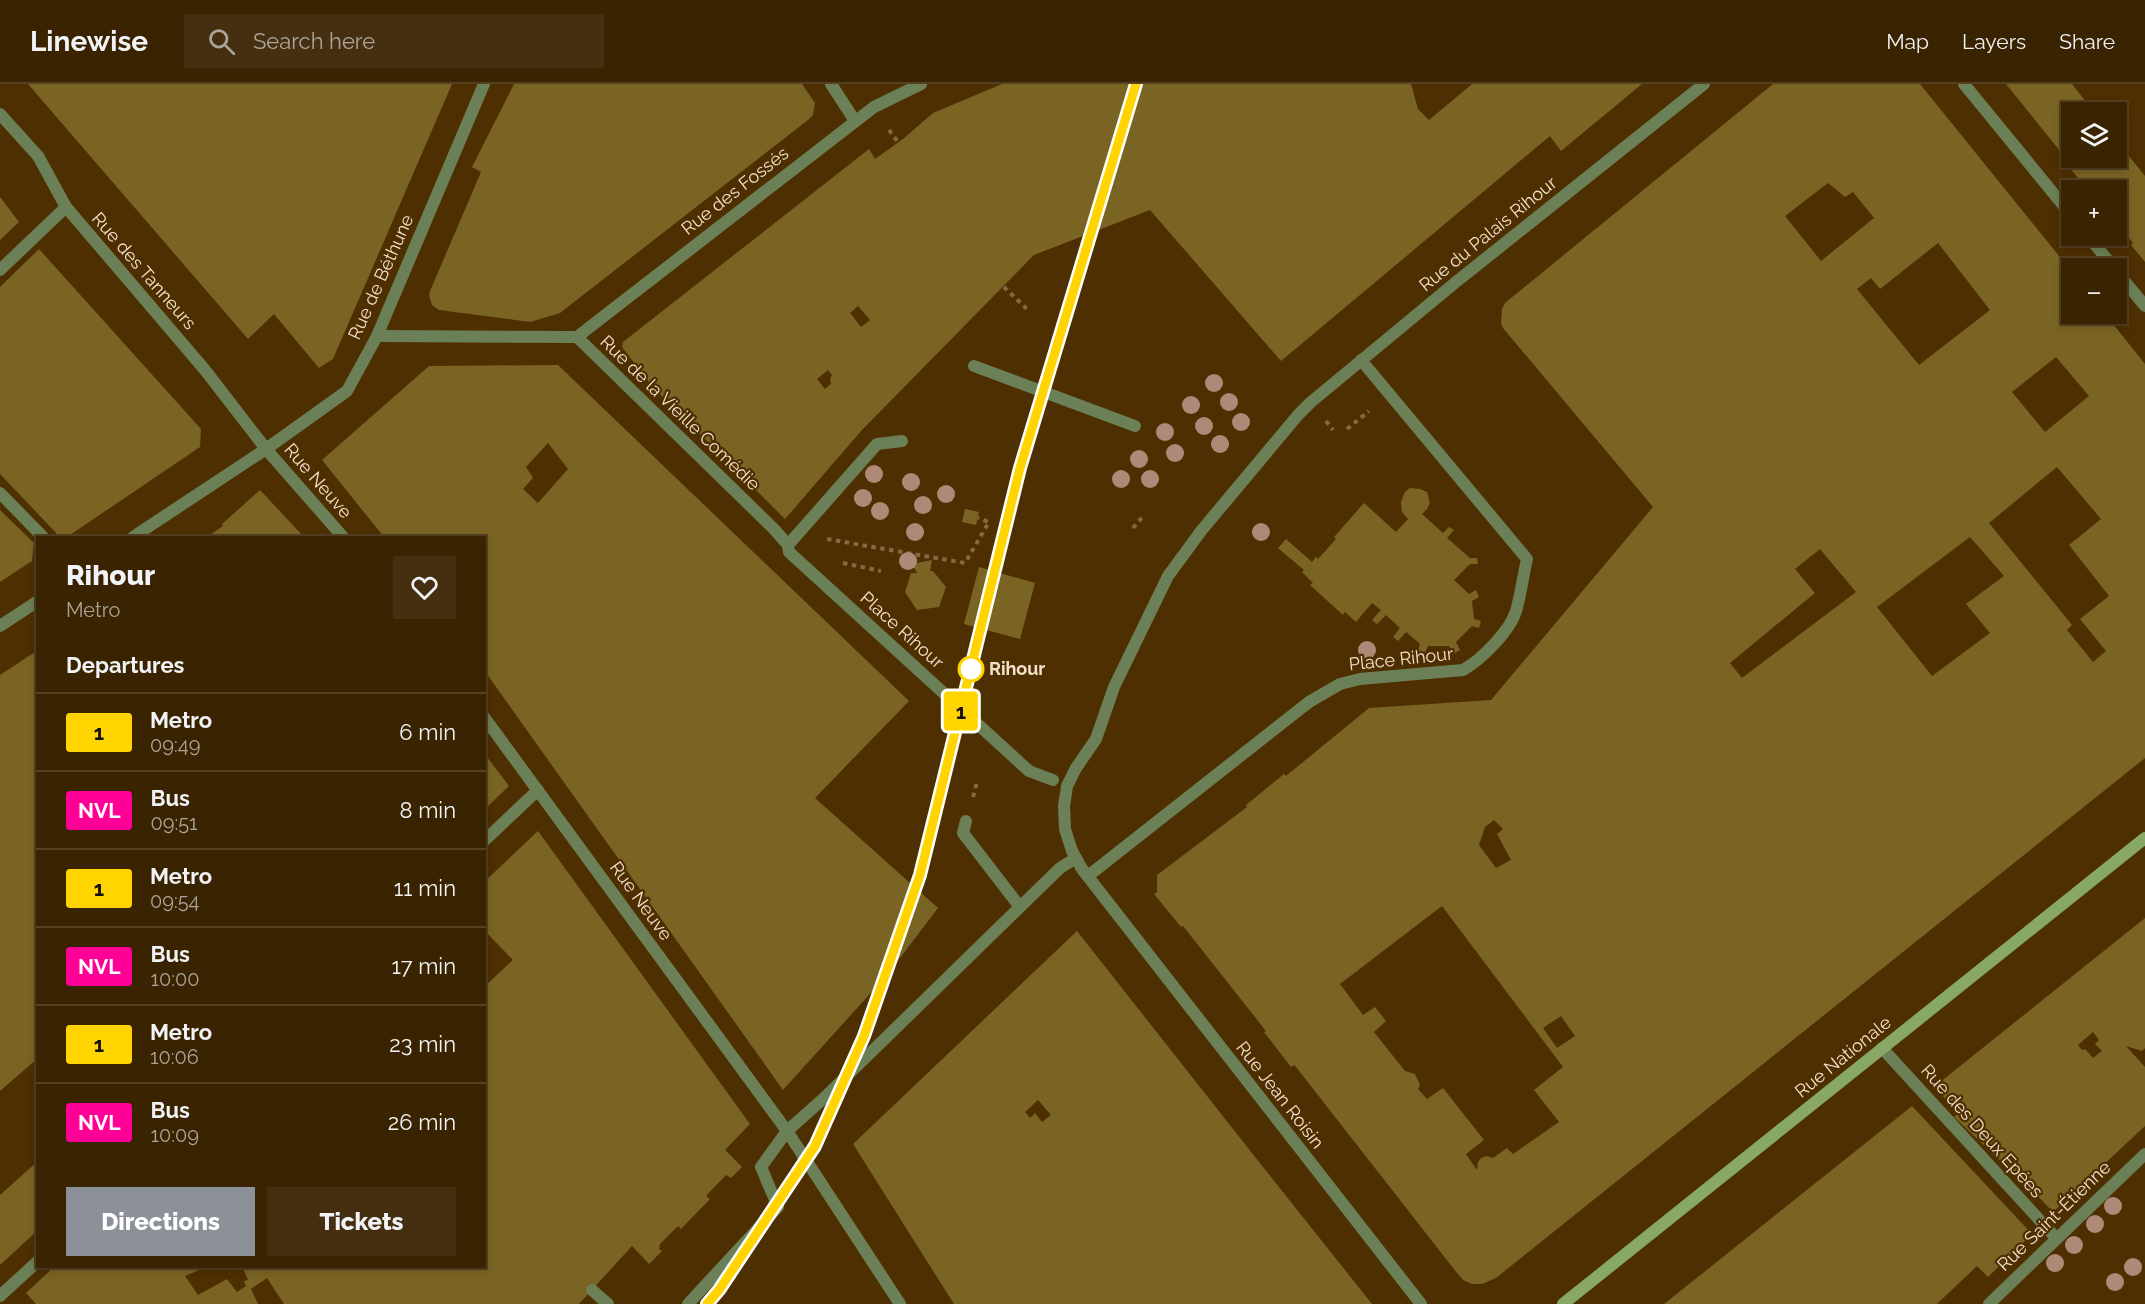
<!DOCTYPE html>
<meta charset="utf-8">
<style>
:root{--surface:#3a2301;--page:#452f10;--text:#f1f3f6;--muted:#aba499;--line:#544023;--accent:#8c9099}
body{margin:0;font-family:Raleway,sans-serif;background:var(--page);color:var(--text);height:100vh;display:flex;flex-direction:column;font-size:22px;white-space:nowrap}
*{box-sizing:border-box;margin:0}
p{font-size:20px;color:var(--muted)}
.icon{flex:none;width:33px;height:33px;fill:none;stroke:currentColor;stroke-width:2;stroke-linecap:round;stroke-linejoin:round}
.map{position:relative;flex:1;overflow:hidden}
.panel{position:absolute;left:36px;top:452px;width:450px;height:732px;display:flex;flex-direction:column;background:var(--surface);border-radius:0px;box-shadow:0 3px 9px #0003,0 0 0 2px var(--line)}
.panel>*{flex:none}
.badge{padding:0 12px;border-radius:4px;font-size:21px;line-height:39px}
.controls{position:absolute;left:2061px;top:18px;display:grid;gap:12px}
.controls a{display:grid;place-items:center;width:66px;height:66px;border-radius:0px;background:var(--surface);box-shadow:0 3px 9px #0003,0 0 0 2px var(--line);font-size:30px}
.map>.badge{position:absolute;translate:-50% -50%;box-shadow:0 0 0 3px #fff}
h2{padding:0 30px;font-size:22px;line-height:54px}
.round{display:grid;place-items:center;flex:none;width:63px;height:63px;border-radius:0px;background:var(--page)}
.headline{display:flex;align-items:center;justify-content:space-between;height:102px;padding:0 30px}
h1{font-size:28px;font-weight:800;line-height:45px}
.cta{display:flex;gap:12px;margin-top:auto;padding:12px 30px}
.cta a{flex:1;height:69px;border-radius:0px;background:var(--accent);color:#fff;font-size:24px;font-weight:800;line-height:69px;text-align:center}
.cta a+a{background:var(--page);color:var(--text)}
ul{padding:0;list-style:none}
li{display:flex;align-items:center;gap:18px;height:78px;padding:0 30px;border-top:2px solid var(--line)}
li div{flex:1}
li b{display:block;font-size:22px}
li em{font-style:normal}
li .badge{min-width:66px;font-weight:700;text-align:center}
header{display:flex;align-items:center;gap:36px;box-sizing:border-box;height:84px;padding:0 30px;background:var(--surface);border-bottom:2px solid var(--line)}
header strong{font-size:28px}
nav{display:flex;gap:33px;margin-inline-start:auto;font-size:21px}
.search{width:420px;height:54px;background:var(--page);display:flex;align-items:center;gap:15px;box-sizing:border-box;padding:0 21px;border-radius:0px;color:var(--muted);font-size:22px}
.map>svg:first-child{display:block}
</style>
<header>
<strong>Linewise</strong>
<div class="search"><svg class="icon" aria-label="search" viewBox="0 0 24 24"><circle cx="10" cy="10" r="6"/><path d="M15 15l6 6"/></svg>Search here</div>
<nav><a>Map</a><a>Layers</a><a>Share</a></nav>
</header>
<div class="map">
<svg width="2145" height="1220" viewBox="0 0 2145 1220">
<rect width="100%" height="100%" fill="#4e2f01"/>
<g fill="#7a6424" fill-rule="evenodd">
<polygon points="28,0 452,0 333,275 319,284 274,230 248,255"/>
<polygon points="514,0 802,0 815,19 813,31 808,36 560,229 530,238 439,226 432,221 429,211 430,207 481,88 472,83"/>
<path d="M1002,0H1411L1418,25L1429,36L1472,0H1642L1561,67L1550,52L1281,277L1150,126L1034,171L862,346L785,435L653,303L622,263L623,258L869,65L875,75L903,55L933,29ZM858,222L870,236L861,243L850,229ZM828,286L832,291L830,295L831,300L825,305L817,295Z"/>
<path d="M1773,0H1920L2072,188V230H2105L2145,280V674L1496,1194L1482,1200H1472L1463,1196L1457,1189L1296,983L1294,981L1291,983L1264,948L1266,947L1183,842L1181,843L1154,810L1157,808V791L1247,723L1246,721L1284,690L1286,692L1369,624L1491,616L1653,423L1503,244L1501,239L1502,225L1505,219ZM1828,99L1845,113L1853,108L1874,134L1821,177L1785,132ZM1938,159L1990,226L1919,281L1857,205L1871,194L1880,205ZM2056,273L2089,312L2045,348L2012,308ZM2057,383L2101,435L2069,461L2109,512L2080,535L2106,567L2093,578L2067,546L2072,541L1989,439ZM1970,453L2004,492L1966,520L1990,549L1932,592L1877,523ZM1820,465L1856,508L1742,594L1730,579L1815,509L1795,485ZM1494,736L1503,745L1497,750L1511,776L1496,784L1479,761L1485,743ZM1442,822L1563,983L1534,1006L1559,1038L1513,1070L1507,1064L1493,1074L1487,1072L1481,1074L1478,1078L1477,1086L1466,1070L1484,1056L1443,1004L1427,1015L1418,1005L1420,1001L1415,990L1405,987L1374,948L1386,937L1375,923L1363,931L1340,900ZM1561,932L1575,952L1557,964L1543,944Z"/>
<polygon points="2006,0 2072,0 2094,28 2072,28 2072,74 2116,74 2116,56 2145,92 2145,178 2131,161 2133,159 2116,138 2116,106 2088,106 2064,77 2066,76 2064,72"/>
<polygon points="0,113 19,138 0,156"/>
<polygon points="39,165 201,345 200,363 67,453 60,453 0,390 0,203"/>
<path d="M558,281L909,617L815,714L938,824L887,891L783,1006L484,586V453H384L322,376L429,282ZM548,359L568,385L538,419L523,405L533,394L526,383Z"/>
<polygon points="1410,404 1420,405 1427,408 1430,419 1427,425 1422,430 1443,449 1449,443 1454,446 1447,454 1470,474 1477,474 1478,480 1470,480 1454,496 1469,510 1476,506 1479,513 1472,517 1474,535 1481,537 1479,544 1472,542 1456,558 1460,566 1453,570 1449,562 1428,562 1424,571 1417,569 1420,560 1406,548 1398,557 1393,553 1400,544 1386,531 1377,540 1372,536 1381,526 1372,519 1356,538 1345,528 1343,531 1310,501 1313,499 1302,488 1304,486 1278,464 1286,455 1312,478 1316,473 1318,475 1336,455 1334,453 1364,419 1396,448 1408,435 1402,428 1401,418 1405,408"/>
<polygon points="260,406 304,453 207,453 223,442 222,440"/>
<polygon points="965,425 979,428 976,441 962,438"/>
<polygon points="0,426 34,459 32,477 0,498"/>
<polygon points="932,476 930,487 933,487 946,503 939,523 917,526 905,508 911,489 917,489 912,480"/>
<polygon points="979,483 1035,499 1020,555 964,540"/>
<polygon points="38,566 38,974 0,1007 0,591"/>
<polygon points="484,669 509,702 484,726"/>
<polygon points="538,747 750,1040 725,1066 742,1083 731,1094 726,1091 706,1112 710,1115 681,1145 678,1142 660,1160 659,1165 662,1167 649,1180 632,1162 579,1220 284,1220 267,1194 251,1205 258,1220 36,1220 26,1209 55,1182 209,1182 185,1192 198,1211 227,1195 237,1208 246,1202 244,1197 248,1196 242,1182 484,1182 484,903 513,876 484,846 484,798"/>
<path d="M2145,834V964L2142,967L2126,962L2145,983V1042L2053,1128L2006,1079L2004,1080L1954,1033L1959,1029L1934,1003ZM2093,948L2099,956L2095,960L2102,967L2093,974L2085,965L2082,966L2078,961Z"/>
<path d="M1077,847L1248,1064L1372,1220H954L853,1060ZM1038,1016L1051,1031L1042,1038L1035,1029L1030,1034L1025,1028Z"/>
<polygon points="1912,1022 2032,1150 1988,1193 1977,1182 1937,1220 1664,1220"/>
<polygon points="38,1077 38,1146 0,1181 0,1111"/>
</g>
<g fill="none" stroke-linecap="round" stroke-linejoin="round">
<g stroke="#846943" stroke-width="4" stroke-dasharray="4.5 4.5" stroke-linecap="butt">
<polyline points="889,46 898,58"/>
<polyline points="1004,203 1028,226"/>
<polyline points="1326,337 1333,346"/>
<polyline points="1347,345 1369,327"/>
<polyline points="1133,444 1144,431"/>
<polyline points="827,455 965,479 989,438 978,434"/>
<polyline points="843,479 881,487"/>
<polyline points="973,713 977,698"/>
</g>
<polyline stroke="#6b8056" stroke-width="12" points="974,282 1135,342"/>
<g stroke="#6b8056" stroke-width="12">
<polyline points="831,0 855,37"/>
<polyline points="1964,0 2072,132"/>
<polyline points="0,30 38,72 66,123 205,286 266,365 343,453"/>
<polyline points="2088,152 2114,184"/>
<polyline points="0,186 66,123"/>
<polyline points="2116,187 2145,222"/>
<polyline points="377,252 577,253 774,445 788,461 789,468 1029,687 1053,696"/>
<polyline points="577,253 874,23 921,0"/>
<polyline points="0,409 43,453"/>
<polyline points="133,453 266,365 347,307 377,252 484,0"/>
<polyline points="788,461 877,360 902,357"/>
<polyline points="0,542 38,517"/>
<polyline points="484,633 787,1047 823,1015 1060,784 1076,774"/>
<polyline points="966,737 963,749 1020,823"/>
<polyline points="484,757 538,706"/>
<path d="M1088,792L1309,618L1340,600L1360,595L1463,586C1481,576 1510,547 1516,527C1521,510 1523,492 1527,475L1361,276"/>
<polyline points="1882,964 2056,1154"/>
<polyline points="592,1206 608,1220"/>
<polyline points="0,1212 38,1177"/>
<polyline points="688,1220 778,1123 761,1083 787,1047 900,1220"/>
<polyline points="1421,1220 1082,785 1072,767 1065,745 1064,722 1067,702 1076,684 1096,655 1114,603 1168,492 1201,447 1298,331 1311,318 1456,198 1704,0"/>
<polyline points="1989,1220 2145,1070"/>
</g>
<polyline stroke="#88a965" stroke-width="12" points="1563,1220 2145,754"/>
</g>
<g fill="#ae8977">
<circle cx="1214" cy="299" r="9"/>
<circle cx="1229" cy="318" r="9"/>
<circle cx="1191" cy="321" r="9"/>
<circle cx="1241" cy="338" r="9"/>
<circle cx="1204" cy="342" r="9"/>
<circle cx="1165" cy="348" r="9"/>
<circle cx="1220" cy="360" r="9"/>
<circle cx="1175" cy="369" r="9"/>
<circle cx="1139" cy="375" r="9"/>
<circle cx="874" cy="390" r="9"/>
<circle cx="1121" cy="395" r="9"/>
<circle cx="1150" cy="395" r="9"/>
<circle cx="911" cy="398" r="9"/>
<circle cx="946" cy="410" r="9"/>
<circle cx="863" cy="414" r="9"/>
<circle cx="923" cy="421" r="9"/>
<circle cx="880" cy="427" r="9"/>
<circle cx="915" cy="448" r="9"/>
<circle cx="1261" cy="448" r="9"/>
<circle cx="908" cy="477" r="9"/>
<circle cx="1367" cy="566" r="9"/>
<circle cx="2113" cy="1122" r="9"/>
<circle cx="2095" cy="1140" r="9"/>
<circle cx="2074" cy="1161" r="9"/>
<circle cx="2055" cy="1179" r="9"/>
<circle cx="2133" cy="1183" r="9"/>
<circle cx="2115" cy="1198" r="9"/>
</g>
<g fill="none" stroke-linecap="round" stroke-linejoin="round">
<g stroke="#fff" stroke-width="14">
<polyline id="line" points="707,1220 719,1206 815,1062 864,952 920,791 1020,384 1136,0"/>
</g>
<use href="#line" stroke="#ffd400" stroke-width="9"/>
</g>
<circle fill="#fff" stroke="#ffd400" stroke-width="3" cx="971" cy="585" r="12"/>
<g text-anchor="middle" stroke-width="4.5" stroke-linejoin="round" paint-order="stroke">
<g font-size="18" fill="#f4e0cb" stroke="#4e2f01">
<text transform="translate(735 107) rotate(-38)" y="6">Rue des Fossés</text>
<text transform="translate(1488 150) rotate(-39)" y="6">Rue du Palais Rihour</text>
<text transform="translate(144 187) rotate(49)" y="6">Rue des Tanneurs</text>
<text transform="translate(381 193) rotate(-66)" y="6">Rue de Béthune</text>
<text transform="translate(680 329) rotate(44)" y="6">Rue de la Vieille Comédie</text>
<text transform="translate(318 397) rotate(49)" y="6">Rue Neuve</text>
<text transform="translate(902 546) rotate(42)" y="6">Place Rihour</text>
<text transform="translate(1401 575) rotate(-6)" y="6">Place Rihour</text>
<text transform="translate(641 817) rotate(54)" y="6">Rue Neuve</text>
<text transform="translate(1843 973) rotate(-39)" y="6">Rue Nationale</text>
<text transform="translate(1280 1011) rotate(52)" y="6">Rue Jean Roisin</text>
<text transform="translate(1982 1047) rotate(48)" y="6">Rue des Deux Epées</text>
<text transform="translate(2054 1132) rotate(-44)" y="6">Rue Saint-Étienne</text>
</g>
<g font-size="18" font-weight="bold" fill="#f4e0cb" stroke="#4e2f01" text-anchor="start">
<text x="989" y="591">Rihour</text>
</g>
</g>
</svg>
<div class="controls">
<a><svg class="icon" aria-label="layers" viewBox="0 0 24 24"><path d="M12 4l9 5-9 5-9-5zM3 14l9 5 9-5"/></svg></a>
<a>+</a>
<a>−</a>
</div>
<b class="badge" style="left:961px;top:627px;background:#ffd400;color:#111">1</b>
<section class="panel">
<div class="headline"><div><h1>Rihour</h1><p>Metro</p></div><a class="round"><svg class="icon" aria-label="heart" viewBox="0 0 24 24"><path d="M12 20l-8-8c-3-5 5-10 8-4 3-6 11-1 8 4z"/></svg></a></div>
<h2>Departures</h2>
<ul>
<li><span class="badge" style="background:#ffd400;color:#111">1</span><div><b>Metro</b><p>09:49</p></div><em>6 min</em></li>
<li><span class="badge" style="background:#ff0096;color:#fff">NVL</span><div><b>Bus</b><p>09:51</p></div><em>8 min</em></li>
<li><span class="badge" style="background:#ffd400;color:#111">1</span><div><b>Metro</b><p>09:54</p></div><em>11 min</em></li>
<li><span class="badge" style="background:#ff0096;color:#fff">NVL</span><div><b>Bus</b><p>10:00</p></div><em>17 min</em></li>
<li><span class="badge" style="background:#ffd400;color:#111">1</span><div><b>Metro</b><p>10:06</p></div><em>23 min</em></li>
<li><span class="badge" style="background:#ff0096;color:#fff">NVL</span><div><b>Bus</b><p>10:09</p></div><em>26 min</em></li>
</ul>
<div class="cta"><a>Directions</a><a>Tickets</a></div>
</section>
</div>
